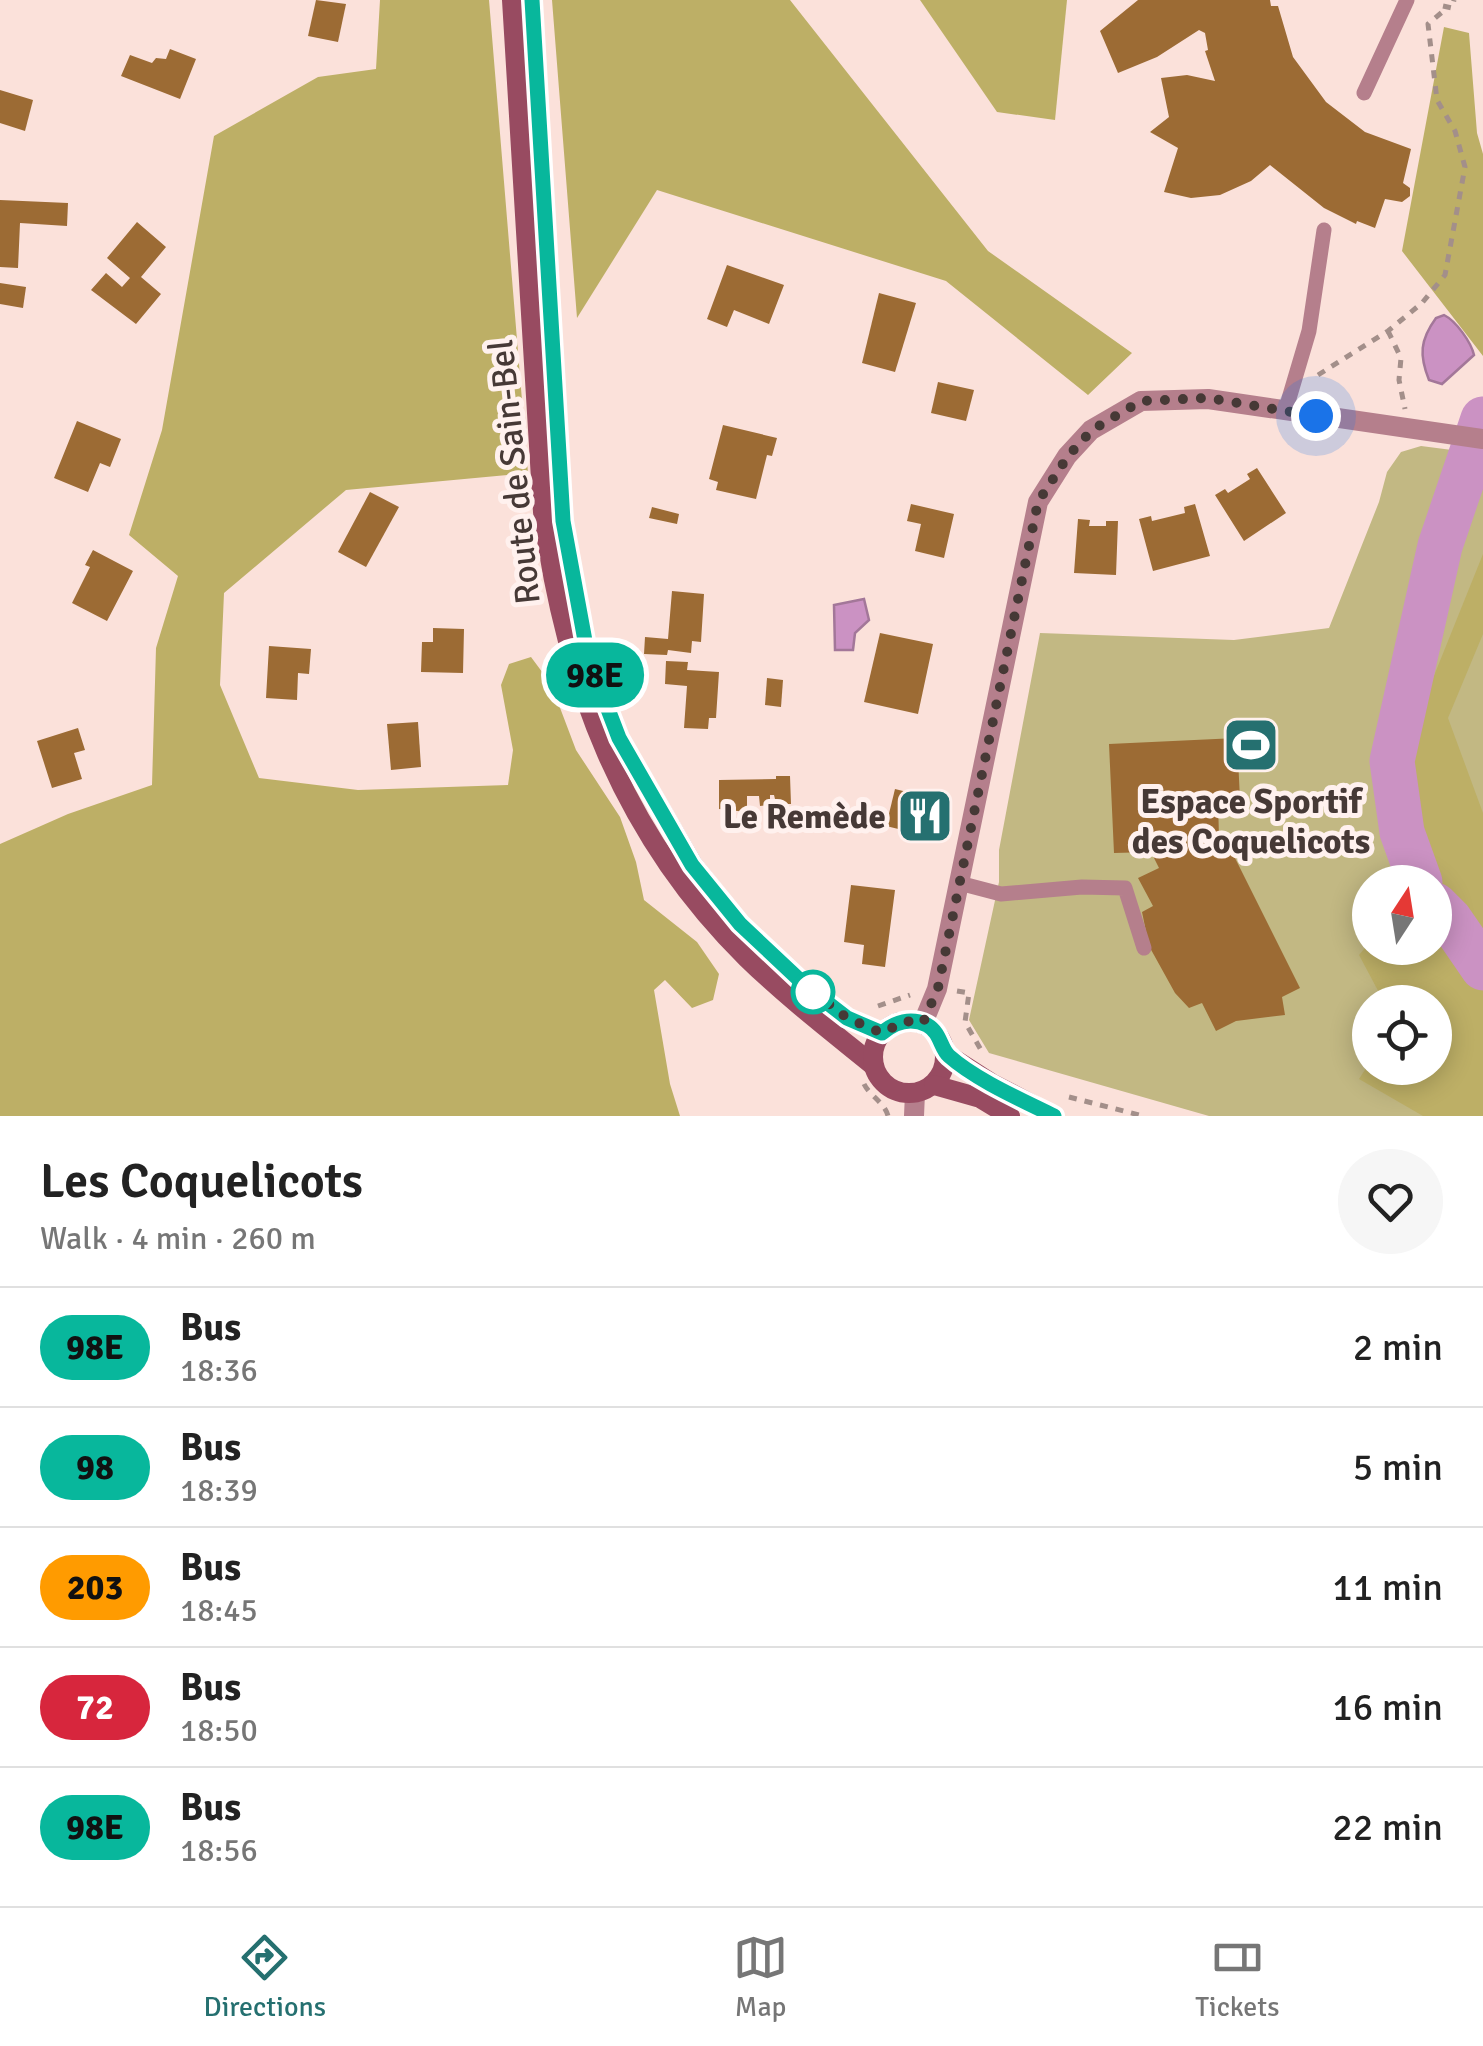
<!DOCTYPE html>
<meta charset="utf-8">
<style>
:root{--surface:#fff;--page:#f6f6f6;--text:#222;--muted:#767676;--line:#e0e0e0;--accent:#257070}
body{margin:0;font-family:Signika,sans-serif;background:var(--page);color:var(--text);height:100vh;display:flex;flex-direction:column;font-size:38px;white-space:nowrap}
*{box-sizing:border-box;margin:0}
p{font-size:32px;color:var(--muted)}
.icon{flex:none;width:55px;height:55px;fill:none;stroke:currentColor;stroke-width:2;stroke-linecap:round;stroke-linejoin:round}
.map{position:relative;height:1116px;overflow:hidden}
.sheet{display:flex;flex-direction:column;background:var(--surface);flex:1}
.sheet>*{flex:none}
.badge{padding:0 20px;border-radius:32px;font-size:35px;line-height:65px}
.needle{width:65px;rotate:12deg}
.tools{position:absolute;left:1352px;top:865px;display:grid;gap:20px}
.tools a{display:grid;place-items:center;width:100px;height:100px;border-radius:50%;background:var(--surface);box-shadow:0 5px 25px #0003;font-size:50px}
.you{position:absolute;width:50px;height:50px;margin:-25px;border:8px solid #fff;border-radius:50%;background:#1a73e8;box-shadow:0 0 0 15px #1a73e833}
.map>.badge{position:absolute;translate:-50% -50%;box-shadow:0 0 0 5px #fff}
.round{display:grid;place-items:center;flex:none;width:105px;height:105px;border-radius:52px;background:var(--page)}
.headline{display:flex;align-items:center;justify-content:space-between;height:170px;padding:0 40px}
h1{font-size:48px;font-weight:600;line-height:75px}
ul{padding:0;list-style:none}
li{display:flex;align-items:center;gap:30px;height:120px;padding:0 40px;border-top:2px solid var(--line)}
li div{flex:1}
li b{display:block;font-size:38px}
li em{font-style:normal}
li .badge{min-width:110px;font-weight:700;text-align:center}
.tabs{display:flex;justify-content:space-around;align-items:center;height:140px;border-top:2px solid var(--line);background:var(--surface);font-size:28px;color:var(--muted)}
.tabs a{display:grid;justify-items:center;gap:5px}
.tabs .on{color:var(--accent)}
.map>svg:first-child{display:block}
</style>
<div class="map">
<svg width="1483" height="1116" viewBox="0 0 1483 1116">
<rect width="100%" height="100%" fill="#fbe1da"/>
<path fill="#c2b883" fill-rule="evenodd" d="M1421,446L1483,454V1116H1209L989,1053L969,1020L999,882V850L1040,633L1234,640L1329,628L1379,502L1387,472L1401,452ZM1370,882H1435V948H1370ZM1370,1002H1435V1068H1370Z"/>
<g fill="#bdaf66">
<polygon points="380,0 489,0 528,473 346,490 224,593 220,685 259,778 358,790 508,785 513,750 501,685 509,664 531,657 551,684 576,750 620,817 636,862 644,900 697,942 719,974 713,1000 692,1008 665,980 654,990 670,1084 680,1116 0,1116 0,844 68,814 152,785 156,648 178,576 129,535 162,430 214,136 318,77 376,69"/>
<polygon points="552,0 790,0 988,251 1132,353 1088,395 946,281 657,190 577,318"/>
<polygon points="920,0 1067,0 1055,120 997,112"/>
<polygon points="1444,27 1469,33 1477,133 1483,154 1483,356 1402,251"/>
<polygon points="1483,554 1483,634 1448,718 1483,813 1483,1116 1423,1116 1359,1079 1370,1062 1370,1068 1435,1068 1435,1002 1384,1002 1359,955 1370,942 1370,948 1435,948 1435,882 1401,882 1395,865 1377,751 1417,718"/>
</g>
<g fill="#cb92c3" stroke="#a37799" stroke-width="2.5">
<path d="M1444,315C1456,321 1471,342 1474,355L1442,384L1429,380C1419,355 1420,340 1436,318Z"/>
<polygon points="864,599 869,620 855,633 853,650 835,650 834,605"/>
</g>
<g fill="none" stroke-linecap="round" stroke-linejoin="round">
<g stroke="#cb92c3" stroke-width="45">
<polyline points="1420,882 1402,832 1392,761 1440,546 1483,419"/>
<polyline points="1435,905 1450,920 1483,968"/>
</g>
</g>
<g fill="#9c6b34">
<polygon points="316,0 346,4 338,42 308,36"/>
<polygon points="1138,0 1270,0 1271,6 1278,6 1293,57 1326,102 1365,132 1411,149 1403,183 1410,188 1410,196 1402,202 1385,199 1375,228 1357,221 1356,224 1324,208 1270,165 1251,181 1220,195 1191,198 1164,192 1178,148 1150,132 1169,117 1161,78 1187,75 1215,81 1205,51 1208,50 1205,33 1199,30 1157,57 1118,73 1100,31"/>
<polygon points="170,49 196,59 180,99 121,76 130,55 152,63 156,58 166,59"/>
<polygon points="0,90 33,100 25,131 0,123"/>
<polygon points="0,200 68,203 67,226 20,223 18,268 0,267"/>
<polygon points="137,222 166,247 141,277 161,294 136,324 91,290 106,273 122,287 130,278 107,258"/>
<polygon points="727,265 784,285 769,324 734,310 727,327 707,319"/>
<polygon points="0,283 26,287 23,308 0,304"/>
<polygon points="879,293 916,303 895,372 862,363"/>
<polygon points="938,382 974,390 966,421 931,413"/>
<polygon points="77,421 121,439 110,467 100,463 88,492 54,478"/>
<polygon points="723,425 777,438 772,456 767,455 756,499 716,490 718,482 709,479"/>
<polygon points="1257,468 1286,513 1244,541 1215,495 1225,489 1228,493 1250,479 1247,474"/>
<polygon points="370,492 399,507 366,567 338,552"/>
<polygon points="911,504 954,514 944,558 915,551 921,524 907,521"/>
<polygon points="1195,504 1210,556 1153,571 1139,519 1151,516 1152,521 1185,513 1184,507"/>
<polygon points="652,507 679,514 677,524 649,518"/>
<polygon points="1078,519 1090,520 1089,526 1106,526 1106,521 1118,521 1116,575 1074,573"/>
<polygon points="93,550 133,571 107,621 72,603 90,567 85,565"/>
<polygon points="672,591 704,594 701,642 692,641 691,653 668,650 667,655 644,654 645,637 668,639"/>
<polygon points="433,628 464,629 463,673 421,672 422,642 433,642"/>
<polygon points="880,633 933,644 918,714 864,702"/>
<polygon points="269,646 311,649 309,674 298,673 297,700 266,698"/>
<polygon points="666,661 688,662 687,670 719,672 716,718 709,718 708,729 684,728 687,686 665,684"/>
<polygon points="767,678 783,680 781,707 765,705"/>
<polygon points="418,722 421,767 391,770 387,724"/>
<polygon points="78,728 85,750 74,753 82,779 52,788 37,741"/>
<polygon points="1237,738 1240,799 1218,800 1219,838 1224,836 1300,988 1282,997 1285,1015 1236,1021 1216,1031 1202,1003 1189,1008 1175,993 1149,946 1142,912 1153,906 1138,878 1159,868 1151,852 1114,853 1109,744"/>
<polygon points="776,776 790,776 791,804 788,804 788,811 778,811 774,795 770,795 770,805 760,806 759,796 747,796 747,812 719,809 719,780 776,779"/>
<polygon points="895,789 931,798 923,835 886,826"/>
<polygon points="851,885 895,890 885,967 862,964 864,945 844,942"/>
</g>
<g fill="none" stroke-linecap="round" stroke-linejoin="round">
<g stroke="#a38f8a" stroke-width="5" stroke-dasharray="8 8" stroke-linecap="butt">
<polyline points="1443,6 1452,8 1454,0"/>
<polyline points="1388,331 1401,358 1399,380 1405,409"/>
<polyline points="1318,375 1388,331 1422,303 1445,275 1465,167 1455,131 1437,100 1428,24 1447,8"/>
<polyline points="957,991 969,993 965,1022 981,1050"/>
<polyline points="878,1006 910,995"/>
<path d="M864,1084C870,1096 885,1103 888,1116"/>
<polyline points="1069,1097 1143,1116"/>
</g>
<g stroke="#b57f8c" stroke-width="15">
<polyline points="1364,93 1407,0"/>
<polyline points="1285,412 1309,331 1324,230"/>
<polyline points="959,883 1001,894 1082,887 1125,888 1144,948"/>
</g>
<g stroke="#b57f8c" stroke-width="20">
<polyline points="923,1023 937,989 1038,502 1067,456 1091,430 1141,401 1208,399 1483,439"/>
<polyline points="914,1116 915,1093"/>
</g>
<g stroke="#984b61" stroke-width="20">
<path d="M512,0L543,512C565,682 623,836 747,958C787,997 831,1031 874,1066"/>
<polyline points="532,0 563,521 588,657 619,738 693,865 740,924 807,987 847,1018 882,1033"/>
<circle cx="909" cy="1057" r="36"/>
<polyline points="946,1054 991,1083 1054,1116"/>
<polyline points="934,1085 980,1098 1010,1116"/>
</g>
</g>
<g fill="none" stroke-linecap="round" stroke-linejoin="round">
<g stroke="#fff" stroke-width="22">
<path id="line" d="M532,0L563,521L588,657L619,738L692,865L740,924L807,987L847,1018L882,1033C895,1022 911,1017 927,1025C941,1033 940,1048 949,1056C976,1080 1022,1100 1054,1116"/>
</g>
<use href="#line" stroke="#08b79c" stroke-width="15"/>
<polyline stroke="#463936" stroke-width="10" stroke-dasharray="0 18" points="813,992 807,987 847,1018 882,1033 905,1021 923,1023 938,988 1038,502 1068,456 1092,430 1141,401 1208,398 1316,416"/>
</g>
<defs>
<g id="stadium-square" transform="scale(2.875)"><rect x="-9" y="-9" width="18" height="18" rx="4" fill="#257070" stroke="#fff1ee"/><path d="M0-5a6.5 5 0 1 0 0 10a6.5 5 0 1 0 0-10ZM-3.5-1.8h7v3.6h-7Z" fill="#fff"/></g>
<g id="restaurant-square" transform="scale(2.875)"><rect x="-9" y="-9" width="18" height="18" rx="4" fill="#257070" stroke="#fff1ee"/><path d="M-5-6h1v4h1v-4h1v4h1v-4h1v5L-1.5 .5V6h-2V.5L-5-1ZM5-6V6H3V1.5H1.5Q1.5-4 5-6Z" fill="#fff"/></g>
</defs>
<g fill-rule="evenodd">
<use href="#stadium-square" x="1251" y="745"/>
<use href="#restaurant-square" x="925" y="816"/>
</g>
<circle fill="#fff" stroke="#08b79c" stroke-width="5" cx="813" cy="992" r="20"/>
<g text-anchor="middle" stroke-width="10" stroke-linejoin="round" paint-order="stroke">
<g font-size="35" fill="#463936" stroke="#fff1ee">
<text transform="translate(514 472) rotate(-96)" y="12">Route de Sain-Bel</text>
</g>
<g font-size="35" font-weight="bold" fill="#463936" stroke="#fff1ee">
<text x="1251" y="813">Espace Sportif<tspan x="1251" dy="40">des Coquelicots</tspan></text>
<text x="886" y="828" text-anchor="end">Le Remède</text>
</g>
</g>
</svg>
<div class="tools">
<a><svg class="needle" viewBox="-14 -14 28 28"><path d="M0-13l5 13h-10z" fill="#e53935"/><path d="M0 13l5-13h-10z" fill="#767676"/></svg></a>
<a><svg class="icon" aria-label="locate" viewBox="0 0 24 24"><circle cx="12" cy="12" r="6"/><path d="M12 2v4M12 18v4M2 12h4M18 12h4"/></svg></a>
</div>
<div class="you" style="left:1316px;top:416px"></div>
<b class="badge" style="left:595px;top:675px;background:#08b79c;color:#111">98E</b>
</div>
<section class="sheet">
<div class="headline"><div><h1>Les Coquelicots</h1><p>Walk · 4 min · 260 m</p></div><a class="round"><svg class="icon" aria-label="heart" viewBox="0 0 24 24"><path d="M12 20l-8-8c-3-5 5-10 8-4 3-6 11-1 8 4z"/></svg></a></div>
<ul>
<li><span class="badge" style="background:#08b79c;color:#111">98E</span><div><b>Bus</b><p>18:36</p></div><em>2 min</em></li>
<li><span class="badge" style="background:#08b79c;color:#111">98</span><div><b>Bus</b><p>18:39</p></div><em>5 min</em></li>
<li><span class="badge" style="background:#ff9b00;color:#111">203</span><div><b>Bus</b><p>18:45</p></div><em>11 min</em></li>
<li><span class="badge" style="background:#d7263d;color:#fff">72</span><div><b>Bus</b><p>18:50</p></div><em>16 min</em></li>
<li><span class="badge" style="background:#08b79c;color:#111">98E</span><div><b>Bus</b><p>18:56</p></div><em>22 min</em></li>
</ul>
</section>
<nav class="tabs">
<a class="on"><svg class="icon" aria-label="directions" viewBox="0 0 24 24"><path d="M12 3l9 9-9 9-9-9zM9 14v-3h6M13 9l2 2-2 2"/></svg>Directions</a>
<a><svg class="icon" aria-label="map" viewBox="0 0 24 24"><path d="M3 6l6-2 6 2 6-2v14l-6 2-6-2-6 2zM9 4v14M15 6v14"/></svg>Map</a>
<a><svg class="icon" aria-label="tickets" viewBox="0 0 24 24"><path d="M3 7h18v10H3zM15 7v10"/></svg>Tickets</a>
</nav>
